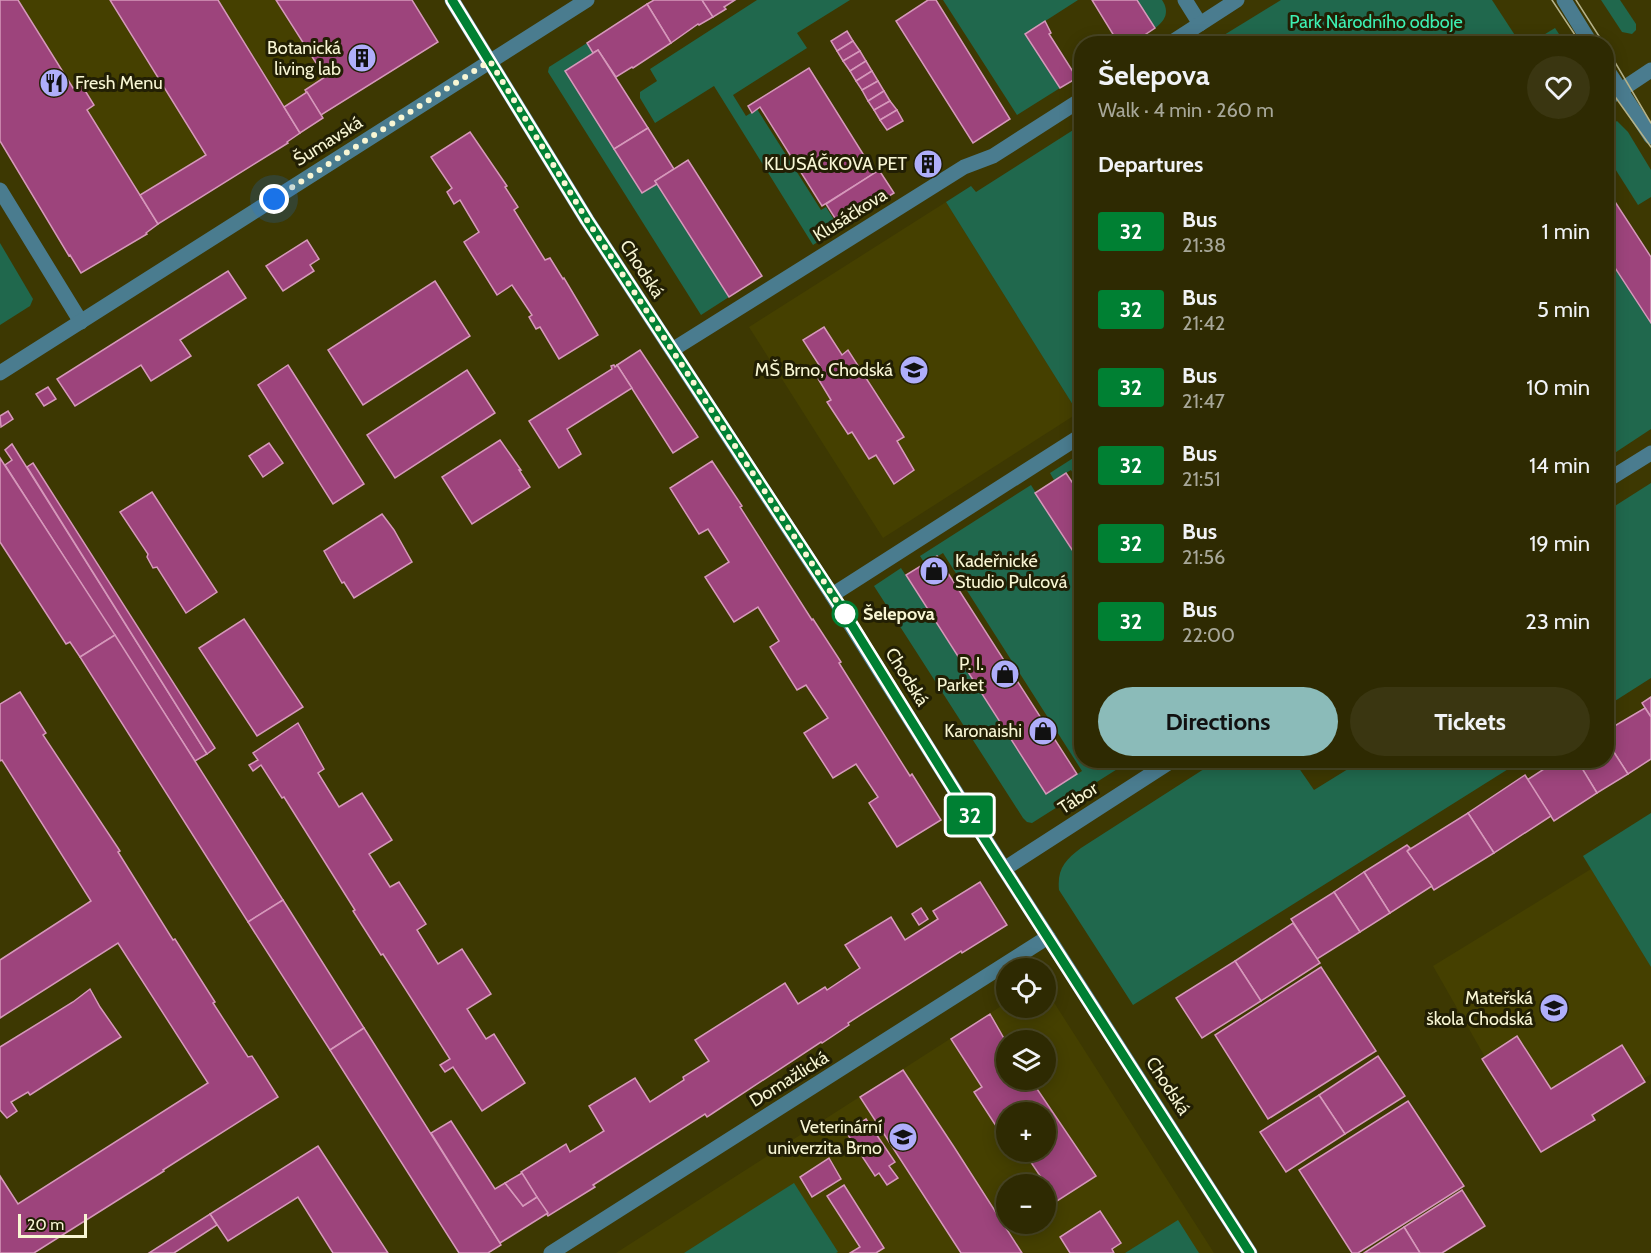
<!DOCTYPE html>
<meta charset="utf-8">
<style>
:root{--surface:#2e2a02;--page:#3a3611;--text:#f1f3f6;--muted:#a7a799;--line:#494624;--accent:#8bbbb9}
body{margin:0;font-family:Cabin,sans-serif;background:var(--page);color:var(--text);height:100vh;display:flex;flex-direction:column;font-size:22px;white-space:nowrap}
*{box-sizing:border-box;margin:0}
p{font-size:20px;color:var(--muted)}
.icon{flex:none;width:33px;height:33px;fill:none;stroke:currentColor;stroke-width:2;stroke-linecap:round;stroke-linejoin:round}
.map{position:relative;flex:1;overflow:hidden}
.panel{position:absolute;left:1074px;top:36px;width:540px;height:732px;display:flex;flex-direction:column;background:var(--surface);border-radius:24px;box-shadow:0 3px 15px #0003,0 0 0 2px var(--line)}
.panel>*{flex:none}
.badge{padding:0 12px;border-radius:4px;font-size:21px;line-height:39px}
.tools{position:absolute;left:996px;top:958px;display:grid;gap:12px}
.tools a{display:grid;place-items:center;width:60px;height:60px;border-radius:50%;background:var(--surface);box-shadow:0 3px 15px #0003,0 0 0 2px var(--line);font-size:30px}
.scale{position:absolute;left:18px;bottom:15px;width:69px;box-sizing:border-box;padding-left:6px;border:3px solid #f8f6d4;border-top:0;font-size:16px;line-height:21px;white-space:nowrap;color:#f8f6d4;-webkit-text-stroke:4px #221f04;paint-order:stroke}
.you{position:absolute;width:30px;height:30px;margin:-15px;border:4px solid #fff;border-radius:50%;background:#1a73e8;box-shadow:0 0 0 9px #1a73e833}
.map>.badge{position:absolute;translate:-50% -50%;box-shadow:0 0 0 3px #fff}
h2{padding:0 24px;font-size:22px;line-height:54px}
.round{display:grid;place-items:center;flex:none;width:63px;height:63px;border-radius:32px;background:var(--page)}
.overview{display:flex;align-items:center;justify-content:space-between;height:102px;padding:0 24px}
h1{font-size:28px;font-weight:700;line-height:45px}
.action{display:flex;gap:12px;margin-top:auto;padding:12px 24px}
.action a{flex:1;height:69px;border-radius:36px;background:var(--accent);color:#111;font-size:24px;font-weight:700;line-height:69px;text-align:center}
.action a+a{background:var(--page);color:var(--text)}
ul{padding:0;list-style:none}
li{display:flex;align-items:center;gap:18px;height:78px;padding:0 24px}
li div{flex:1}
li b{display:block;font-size:22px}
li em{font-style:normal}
li .badge{min-width:66px;font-weight:700;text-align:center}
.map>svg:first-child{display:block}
</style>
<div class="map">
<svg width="1651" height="1253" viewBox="0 0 1651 1253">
<rect width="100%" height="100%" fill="#3d3802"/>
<g fill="#454000" fill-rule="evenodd">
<polygon points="0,0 412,0 438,42 322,115 323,118 288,141 288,143 158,224 146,233 147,234 81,273 7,155"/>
<polygon points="946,202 1078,413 883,538 749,327"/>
<polygon points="1591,869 1651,967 1651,1074 1643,1079 1645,1082 1593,1115 1595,1120 1541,1152 1482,1059 1485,1057 1433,966"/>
<path d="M1046,990L1214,1253H616L1006,1003V1008H1046ZM1006,1041H1046V1080H1006ZM1006,1113H1046V1152H1006ZM1006,1185H1046V1224H1006Z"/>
</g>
<g fill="#20684d">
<polygon points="757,0 850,0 797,33 807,48 733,95 746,116 757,109 821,210 826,207 838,226 841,227 813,245 714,86 655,123 640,98 640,92 657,81 650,69"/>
<polygon points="943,0 1078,0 1025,34 1060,88 1017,115"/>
<path d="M1137,0H1162C1170,12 1165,21 1155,28Z"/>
<polygon points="1281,0 1492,0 1520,43 1211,43"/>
<polygon points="1601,0 1620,0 1636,24 1636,30 1632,34 1622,32"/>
<polygon points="1555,28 1565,43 1540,43 1537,39"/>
<polygon points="587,43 593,53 565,71 642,192 657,184 729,297 701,315 548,72 549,67"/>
<polygon points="1617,121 1628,132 1651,170 1651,197 1638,205 1607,156 1607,127"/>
<polygon points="1081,125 1082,411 1078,413 946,202 971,186 976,192"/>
<polygon points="0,243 33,299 30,306 0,325"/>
<polygon points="1606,253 1651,322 1651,429 1607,458"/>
<polygon points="1081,453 1081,486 1071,470 1054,480 1050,473"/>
<polygon points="1651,483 1651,678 1607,706 1607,511"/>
<polygon points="1031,485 1081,565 1082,760 1130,761 1032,823 1027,822 1023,818 874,586 901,568 1046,794 1082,771 943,553 925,564 920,556"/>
<path d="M1218,760L1294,761L1314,790L1361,761H1521L1133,1005L1059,890C1057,869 1065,860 1081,848Z"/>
<polygon points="1651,813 1651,967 1583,856"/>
<polygon points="794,1183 838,1252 836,1253 684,1253"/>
<polygon points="1178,1220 1199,1253 1125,1253"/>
</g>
<g fill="#9d447c" stroke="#d698bb" stroke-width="1.5">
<polygon points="0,0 18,0 73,88 81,84 94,105 87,110 158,224 146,233 147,234 81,273 70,255 69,256 0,141"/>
<polygon points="110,0 218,0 300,133 287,142 288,143 158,224 140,195 206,155"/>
<polygon points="276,0 412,0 438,42 321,115 305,90 325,77"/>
<polygon points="654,0 702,0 713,17 699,25 698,24 671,43 647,4"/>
<polygon points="702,0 735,0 724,7 726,9 713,17"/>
<polygon points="928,0 936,0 1010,119 973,143 896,21"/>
<polygon points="1092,0 1137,0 1155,28 1131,44 1119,44"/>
<polygon points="647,4 671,43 633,68 632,67 616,77 598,50 593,53 587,43"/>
<polygon points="1045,21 1051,33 1049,34 1077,78 1060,88 1025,34"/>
<polygon points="847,31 853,41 837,51 831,41"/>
<polygon points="853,41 860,51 843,61 837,51"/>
<polygon points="598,50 648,128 614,149 565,71"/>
<polygon points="860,51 866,61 850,71 843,61"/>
<polygon points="866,61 872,71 856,81 850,71"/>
<polygon points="809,68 875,173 822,206 760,107 752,113 748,106"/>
<polygon points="872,71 878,81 862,90 856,81"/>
<polygon points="878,81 884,91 868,101 862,90"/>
<polygon points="884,91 890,101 874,110 868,101"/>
<polygon points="307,92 323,118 300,133 284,107"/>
<polygon points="890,101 897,110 880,120 874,110"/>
<polygon points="897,110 903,121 887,130 880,120"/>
<polygon points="648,128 674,169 655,181 657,184 642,193 614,149"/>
<polygon points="470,132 507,186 505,187 518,207 514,210 545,260 550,258 563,279 564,278 598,335 559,359 540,327 536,329 529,317 532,315 512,285 497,295 464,242 479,232 460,200 454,204 447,192 452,188 431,157"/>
<polygon points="931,157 936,164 925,171 921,163"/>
<polygon points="688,160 762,276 729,297 655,181"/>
<polygon points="879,170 894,193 840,226 826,204"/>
<polygon points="1606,188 1651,257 1651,323 1606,254"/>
<polygon points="307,240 319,259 310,265 314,271 283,291 266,266"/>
<polygon points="228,271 246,298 180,340 191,356 151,381 141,365 75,406 57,379"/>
<polygon points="435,281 470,336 363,405 328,350"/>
<polygon points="824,327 842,355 848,350 904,437 897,441 914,470 894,484 876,455 869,459 852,432 848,434 827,402 831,400 814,372 821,368 803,340"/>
<polygon points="640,350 698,437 673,453 617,365"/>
<polygon points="288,365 364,484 333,504 258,385"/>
<polygon points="614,365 615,367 617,365 632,388 567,429 581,454 559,468 529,421 612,369 611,366"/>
<polygon points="467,370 495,413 395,478 367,435"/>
<polygon points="48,387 56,399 44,406 36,394"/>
<polygon points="8,411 13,419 1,427 0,416"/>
<polygon points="500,440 521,470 519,470 530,487 472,524 442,477"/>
<polygon points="269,443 283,463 263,477 249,456"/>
<polygon points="12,444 207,754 195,761 5,465 12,460 5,450"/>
<polygon points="0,458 115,635 80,657 70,642 66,644 0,542"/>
<polygon points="712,461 742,506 740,507 812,620 813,619 841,662 839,663 910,776 912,774 941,820 897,847 869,803 878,797 856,764 833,778 804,733 828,718 806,685 797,690 770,647 779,641 758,607 734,622 705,577 729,562 708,529 699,534 670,488"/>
<polygon points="33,463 215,748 207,754 27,467"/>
<polygon points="1066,473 1082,497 1082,565 1035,493"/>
<polygon points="152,492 217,592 186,613 157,567 153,568 147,557 148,554 120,512"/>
<polygon points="382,514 394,530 412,562 354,598 344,582 342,583 324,551"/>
<polygon points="937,556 1077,774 1046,794 906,575"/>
<polygon points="244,619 303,707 257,736 199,648"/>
<polygon points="115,635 283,900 248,922 80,657"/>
<polygon points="20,692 46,733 43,735 120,851 118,852 173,940 175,939 215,1002 213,1003 248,1057 252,1056 278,1097 163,1170 164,1171 34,1253 0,1253 0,1176 18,1204 208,1083 118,943 0,1018 0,960 91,901 2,760 0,761 0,704"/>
<polygon points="1651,697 1651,717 1642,703"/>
<polygon points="1645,708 1651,717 1651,759 1628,774 1606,740 1606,731"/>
<polygon points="298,723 324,769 318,773 339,807 362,793 392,840 369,854 390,887 399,882 426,924 417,930 438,964 462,949 491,994 467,1009 486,1039 494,1034 525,1083 482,1111 453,1067 445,1072 440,1065 450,1059 383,954 381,955 353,911 355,910 284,797 282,798 261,765 253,771 249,765 258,760 253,753"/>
<polygon points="1606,740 1628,774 1597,793 1577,760 1606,760"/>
<polygon points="1558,760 1577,760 1597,793 1554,821 1527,780"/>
<polygon points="1525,775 1551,816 1494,853 1468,813"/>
<polygon points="1468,813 1494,853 1434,890 1407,851"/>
<polygon points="1407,845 1410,848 1407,851 1432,886 1390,913 1364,872"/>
<polygon points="1364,872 1390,913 1360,932 1334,892"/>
<polygon points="980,882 1007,925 962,953 961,951 848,1023 849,1025 822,1043 821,1042 713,1113 707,1117 705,1114 593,1185 595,1187 548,1216 521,1172 566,1144 570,1152 604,1131 589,1106 635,1078 650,1102 684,1080 683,1077 709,1061 695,1040 785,983 798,1004 825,987 827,990 860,968 845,945 891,917 905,940 938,919 933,911"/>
<polygon points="1334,892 1360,932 1317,959 1291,919"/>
<polygon points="283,900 364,1028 330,1050 248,922"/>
<polygon points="921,908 928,919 919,925 912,914"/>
<polygon points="1293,923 1320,963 1261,1001 1235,961"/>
<polygon points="1235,961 1261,1001 1202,1038 1176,998"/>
<polygon points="1321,967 1376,1051 1268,1119 1215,1035"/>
<polygon points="90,989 100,1007 121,1037 33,1093 30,1095 28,1092 11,1102 17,1111 7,1118 0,1110 0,1047 73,1002"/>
<polygon points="990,1014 1006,1042 1006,1080 1031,1080 1096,1176 1057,1201 1024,1152 1046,1152 1046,1113 1006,1113 1006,1125 998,1129 974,1092 982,1087 951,1039"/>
<polygon points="364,1028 500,1243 501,1245 488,1253 459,1253 330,1050"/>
<polygon points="1517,1036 1551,1089 1622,1045 1645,1082 1592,1115 1595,1120 1541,1152 1482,1059"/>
<polygon points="1378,1056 1405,1096 1345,1134 1319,1095"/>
<polygon points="903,1070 954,1147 1022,1253 961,1253 860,1097"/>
<polygon points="1319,1095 1345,1134 1286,1172 1260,1132"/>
<polygon points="1408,1101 1464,1186 1358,1253 1352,1253 1299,1170"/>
<polygon points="866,1119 895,1162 889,1166 898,1178 887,1185 879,1173 875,1176 846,1132"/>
<polygon points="451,1121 495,1189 505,1183 523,1206 537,1197 548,1213 500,1243 431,1133"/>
<polygon points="318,1146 388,1253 333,1253 298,1197 228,1241 210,1214"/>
<polygon points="829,1158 841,1179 812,1197 800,1177"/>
<polygon points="522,1173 537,1197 523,1206 505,1183"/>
<polygon points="844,1185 884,1248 876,1253 850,1253 860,1247 827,1196"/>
<polygon points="1462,1190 1485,1226 1442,1253 1420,1253 1404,1227"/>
<polygon points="1100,1211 1121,1243 1112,1249 1114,1253 1070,1253 1060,1237"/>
<polygon points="210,1214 217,1225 174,1253 149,1253"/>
<polygon points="1404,1227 1420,1253 1364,1253"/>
</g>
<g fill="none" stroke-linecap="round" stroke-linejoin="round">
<polyline stroke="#4a7c8f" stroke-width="15" points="1621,90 1651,70"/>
<g stroke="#4a7c8f" stroke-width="15">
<polyline points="452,0 587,220 832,595 1004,869"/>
<polyline points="1185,0 1200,24"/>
<polyline points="1169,44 1237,0"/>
<polyline points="1606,99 1621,90"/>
<polyline points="0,190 81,322"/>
<polyline points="672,350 964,167 993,156 1082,99"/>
<polyline points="0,373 587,0"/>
<polyline points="832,595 1082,435"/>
<polyline points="1048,937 1250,1253"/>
</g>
<g stroke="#4a7c8f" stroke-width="15">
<polyline points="1564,0 1591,44"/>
<polyline points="1606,68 1651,137"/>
<polyline points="1606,481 1651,453"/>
<polyline points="551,1253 1048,937 1004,869 1173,760"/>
</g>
<g stroke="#b6b38a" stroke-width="1.5">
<polyline points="1552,0 1581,44"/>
<polyline points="1576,0 1604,44"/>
<polyline points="1606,47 1651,123"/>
<polyline points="1606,84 1651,147"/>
</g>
</g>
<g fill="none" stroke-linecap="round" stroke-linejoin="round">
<g stroke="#fff" stroke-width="14">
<polyline id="line" points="452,0 587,220 845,614 979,830 1250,1253"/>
</g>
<use href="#line" stroke="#008033" stroke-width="9"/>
<polyline stroke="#f8f6d4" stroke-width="6" stroke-dasharray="0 10.8" points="274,199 490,61 587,220 845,614"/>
</g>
<defs>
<g id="building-disc" transform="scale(1.5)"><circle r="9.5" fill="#afaefa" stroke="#221f04"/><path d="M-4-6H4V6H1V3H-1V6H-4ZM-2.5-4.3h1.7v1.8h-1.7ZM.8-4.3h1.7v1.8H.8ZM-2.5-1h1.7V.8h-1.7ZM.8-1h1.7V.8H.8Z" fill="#111"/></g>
<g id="restaurant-disc" transform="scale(1.5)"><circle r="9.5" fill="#afaefa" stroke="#221f04"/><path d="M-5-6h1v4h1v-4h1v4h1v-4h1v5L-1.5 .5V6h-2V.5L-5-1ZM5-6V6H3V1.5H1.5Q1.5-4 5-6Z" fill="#111"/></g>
<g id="school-disc" transform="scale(1.5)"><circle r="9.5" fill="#afaefa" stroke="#221f04"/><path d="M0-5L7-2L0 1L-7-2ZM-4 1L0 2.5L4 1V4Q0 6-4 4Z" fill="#111"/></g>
<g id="shop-disc" transform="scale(1.5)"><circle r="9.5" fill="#afaefa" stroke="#221f04"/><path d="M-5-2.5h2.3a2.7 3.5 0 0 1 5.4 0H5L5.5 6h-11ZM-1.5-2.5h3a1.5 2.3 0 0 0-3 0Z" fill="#111"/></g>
<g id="university-disc" transform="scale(1.5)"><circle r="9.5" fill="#afaefa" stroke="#221f04"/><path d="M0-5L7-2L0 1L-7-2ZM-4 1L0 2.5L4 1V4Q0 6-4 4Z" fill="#111"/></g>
</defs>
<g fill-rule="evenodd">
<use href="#building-disc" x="362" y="58"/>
<use href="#restaurant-disc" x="54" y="83"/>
<use href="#building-disc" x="928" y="164"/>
<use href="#school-disc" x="914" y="370"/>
<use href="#shop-disc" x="934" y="571"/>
<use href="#shop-disc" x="1005" y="674"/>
<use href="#shop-disc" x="1043" y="731"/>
<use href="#school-disc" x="1554" y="1008"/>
<use href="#university-disc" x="903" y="1137"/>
</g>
<circle fill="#fff" stroke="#008033" stroke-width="3" cx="845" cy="614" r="12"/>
<g text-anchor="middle" stroke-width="6" stroke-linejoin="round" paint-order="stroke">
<g font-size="18" fill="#3df1b3" stroke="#221f04">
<text x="1376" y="28">Park Národního odboje</text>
</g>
<g font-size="18" fill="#f8f6d4" stroke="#221f04" text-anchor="end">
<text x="341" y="54">Botanická<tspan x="341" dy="21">living lab</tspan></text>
<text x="75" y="89" text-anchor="start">Fresh Menu</text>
<text x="907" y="170">KLUSÁČKOVA PET</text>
<text x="893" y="376">MŠ Brno, Chodská</text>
<text x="955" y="567" text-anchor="start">Kadeřnické<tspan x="955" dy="21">Studio Pulcová</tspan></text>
<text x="984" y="670">P. I.<tspan x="984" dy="21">Parket</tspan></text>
<text x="1022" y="737">Karonaishi</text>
<text x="1533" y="1004">Mateřská<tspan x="1533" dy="21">škola Chodská</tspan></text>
<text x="882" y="1133">Veterinární<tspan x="882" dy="21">univerzita Brno</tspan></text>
</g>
<g font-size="18" fill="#f8f6d4" stroke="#221f04">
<text transform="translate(328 141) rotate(-32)" y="6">Šumavská</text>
<text transform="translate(850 215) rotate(-32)" y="6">Klusáčkova</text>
<text transform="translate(642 269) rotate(57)" y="6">Chodská</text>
<text transform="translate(907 677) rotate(58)" y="6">Chodská</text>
<text transform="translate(1078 798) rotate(-33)" y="6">Tábor</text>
<text transform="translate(789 1079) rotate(-32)" y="6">Domažlická</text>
<text transform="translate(1168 1086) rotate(57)" y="6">Chodská</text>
</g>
<g font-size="18" font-weight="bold" fill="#f8f6d4" stroke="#221f04" text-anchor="start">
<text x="863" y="620">Šelepova</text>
</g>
</g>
</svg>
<div class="tools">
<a><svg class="icon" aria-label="locate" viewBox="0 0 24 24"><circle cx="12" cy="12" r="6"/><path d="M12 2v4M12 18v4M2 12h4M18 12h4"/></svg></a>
<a><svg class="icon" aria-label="layers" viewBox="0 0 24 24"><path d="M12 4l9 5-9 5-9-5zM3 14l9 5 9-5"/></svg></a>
<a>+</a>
<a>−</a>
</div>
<div class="scale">20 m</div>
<div class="you" style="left:274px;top:199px"></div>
<b class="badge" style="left:970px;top:815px;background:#008033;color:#fff">32</b>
<section class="panel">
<div class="overview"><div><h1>Šelepova</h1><p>Walk · 4 min · 260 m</p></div><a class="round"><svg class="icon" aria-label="heart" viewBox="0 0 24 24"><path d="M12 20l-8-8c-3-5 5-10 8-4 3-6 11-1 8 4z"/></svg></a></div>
<h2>Departures</h2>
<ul>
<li><span class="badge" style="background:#008033;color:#fff">32</span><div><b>Bus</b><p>21:38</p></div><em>1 min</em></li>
<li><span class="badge" style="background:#008033;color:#fff">32</span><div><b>Bus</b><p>21:42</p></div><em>5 min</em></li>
<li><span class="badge" style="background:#008033;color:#fff">32</span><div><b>Bus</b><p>21:47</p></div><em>10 min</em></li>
<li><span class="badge" style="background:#008033;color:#fff">32</span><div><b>Bus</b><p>21:51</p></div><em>14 min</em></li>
<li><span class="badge" style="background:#008033;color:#fff">32</span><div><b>Bus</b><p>21:56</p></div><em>19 min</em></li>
<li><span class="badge" style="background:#008033;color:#fff">32</span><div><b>Bus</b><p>22:00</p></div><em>23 min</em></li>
</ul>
<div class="action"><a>Directions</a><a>Tickets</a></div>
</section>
</div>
